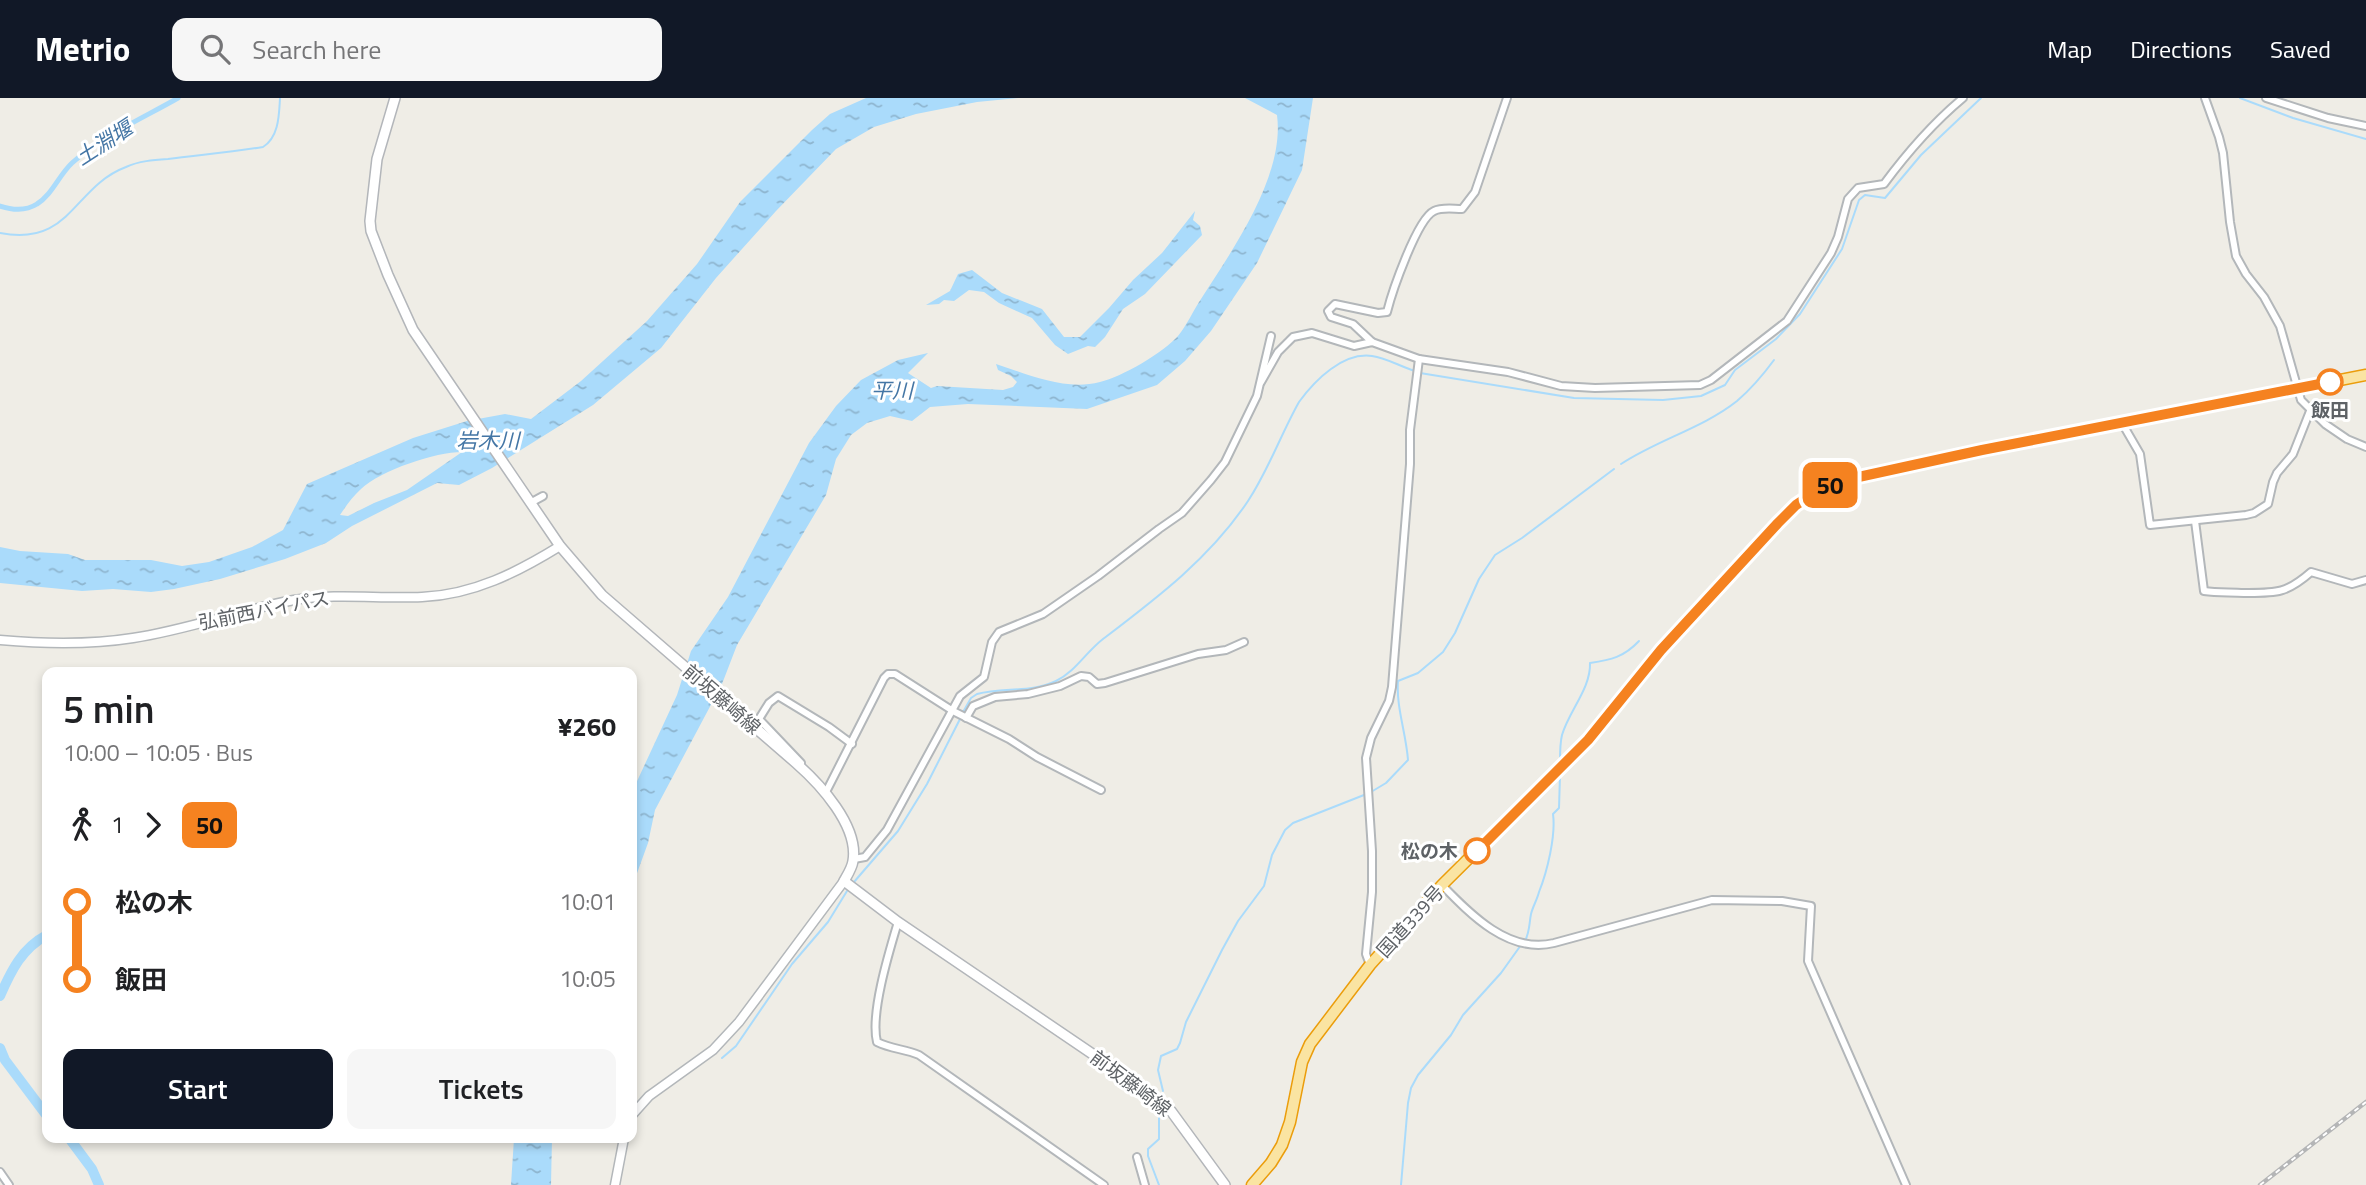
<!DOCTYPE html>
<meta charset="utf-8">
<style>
:root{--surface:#fff;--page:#f6f6f6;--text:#202124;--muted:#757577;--accent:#111827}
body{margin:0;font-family:"Titillium Web","Noto Sans JP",sans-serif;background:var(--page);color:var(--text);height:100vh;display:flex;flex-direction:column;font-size:26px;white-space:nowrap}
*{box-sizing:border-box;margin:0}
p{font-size:23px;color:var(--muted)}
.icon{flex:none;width:38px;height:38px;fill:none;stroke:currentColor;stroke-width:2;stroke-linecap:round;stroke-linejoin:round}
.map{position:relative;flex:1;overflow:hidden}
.drawer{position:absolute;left:42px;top:569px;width:595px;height:476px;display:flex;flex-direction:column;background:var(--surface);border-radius:14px;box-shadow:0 4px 10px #0003}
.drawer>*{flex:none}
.badge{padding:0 14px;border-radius:10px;font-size:24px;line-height:46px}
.map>.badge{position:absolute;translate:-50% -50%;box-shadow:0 0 0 4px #fff}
.legs{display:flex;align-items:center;gap:10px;height:77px;padding:0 21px;font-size:23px}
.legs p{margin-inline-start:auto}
.overview{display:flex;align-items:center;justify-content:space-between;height:119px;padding:0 21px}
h1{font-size:38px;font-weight:600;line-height:52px}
.primary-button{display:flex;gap:14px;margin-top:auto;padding:14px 21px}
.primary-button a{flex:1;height:80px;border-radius:14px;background:var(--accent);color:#fff;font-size:28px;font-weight:600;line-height:80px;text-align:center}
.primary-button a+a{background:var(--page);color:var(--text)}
ul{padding:0 21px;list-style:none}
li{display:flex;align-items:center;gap:24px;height:77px;font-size:26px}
li i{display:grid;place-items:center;width:10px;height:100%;margin:0 9px;background:currentColor}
li i::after{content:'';width:18px;height:18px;margin:-9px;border:5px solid;border-radius:50%;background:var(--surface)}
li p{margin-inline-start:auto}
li:first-child i{background:linear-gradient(#0000 50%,currentColor 0)}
li:last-child i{background:linear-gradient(currentColor 50%,#0000 0)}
header{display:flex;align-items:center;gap:42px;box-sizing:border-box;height:98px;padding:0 35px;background:var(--accent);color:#fff}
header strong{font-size:33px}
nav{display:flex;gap:38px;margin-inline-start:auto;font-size:24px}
.search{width:490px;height:63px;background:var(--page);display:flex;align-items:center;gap:18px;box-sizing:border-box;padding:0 24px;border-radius:14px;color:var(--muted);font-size:26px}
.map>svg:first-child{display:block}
</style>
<header>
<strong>Metrio</strong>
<div class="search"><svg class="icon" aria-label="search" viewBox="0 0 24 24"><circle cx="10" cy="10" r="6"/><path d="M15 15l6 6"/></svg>Search here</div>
<nav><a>Map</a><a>Directions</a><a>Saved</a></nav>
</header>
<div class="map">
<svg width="2366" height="1087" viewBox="0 0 2366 1087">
<defs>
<pattern id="water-ripples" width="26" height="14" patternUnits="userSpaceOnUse" patternTransform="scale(1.75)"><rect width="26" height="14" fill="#aadbfb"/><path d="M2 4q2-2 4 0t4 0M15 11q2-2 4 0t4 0" fill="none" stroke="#8eb5cf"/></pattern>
</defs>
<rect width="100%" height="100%" fill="#efede6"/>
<g fill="url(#water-ripples)" fill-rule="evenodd">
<path d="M866,0H1018L977,4L916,16L874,29L836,51L776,113L716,180L661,250L593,307L492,370L459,387L437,385L352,428L326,445L285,461L220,481L174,491L151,494L113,491L82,493L0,485V449L20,453L68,456L85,462H151L182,468L209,464L252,449L283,432L307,386L413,340L467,323L505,316L531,321L581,283L647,223L697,166L740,104L812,32L830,16ZM462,354L407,392L374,405L348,418L340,417C346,408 353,398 361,391C381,372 436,354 462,354Z"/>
<path d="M1245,0H1313L1302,72L1257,165L1211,233L1185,263L1157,287L1087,311L968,306L930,309L912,323L890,318L867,325L851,337L836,361L826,397L737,547L722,586L655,712L648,745L632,789V694L677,597L691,553L728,499L809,345L836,308L861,282L898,262L928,255L908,275L931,290L937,288L1003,292L1013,289L1017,284L1011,278L998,272L996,266C1030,277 1065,293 1100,284C1122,279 1164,254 1178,238C1187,227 1193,213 1201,201C1233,151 1285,78 1277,17Z"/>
<polygon points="1195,113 1193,122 1200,128 1202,137 1145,196 1123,211 1105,239 1095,249 1088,248 1068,256 1055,247 1032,220 999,205 984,194 969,192 954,203 944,202 939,206 926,207 950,193 958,176 972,172 1002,195 1042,211 1064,239 1080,239 1109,210 1133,182 1162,155"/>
<polygon points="514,1040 552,1040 551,1087 511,1087"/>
</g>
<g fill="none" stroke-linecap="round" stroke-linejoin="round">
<g stroke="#aadbfb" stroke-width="2">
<polyline points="2240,0 2293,20 2366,41"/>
<path d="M0,135C71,149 73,89 126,69C139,63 153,62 168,61C199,57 232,54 263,49C279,39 279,17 280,0"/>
<polyline points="1420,275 1574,300 1663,302 1701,298 1725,287 1735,272 1776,241 1800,216 1842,151 1859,102 1865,97 1885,100 1921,57 1981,0"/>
<path d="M1621,366C1657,342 1703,330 1737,303C1751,291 1763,277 1774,262"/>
<path d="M962,616L971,600L977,596C1003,589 1031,595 1056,583C1075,574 1086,554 1103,541C1157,500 1210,460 1248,403C1269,371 1281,336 1299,304C1315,282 1343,254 1372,258C1387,260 1401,269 1415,273"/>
<path d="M1560,664C1560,655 1560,645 1562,637C1569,613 1591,590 1590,565C1611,562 1624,559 1639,543"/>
<path d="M1371,694L1386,685L1408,662C1406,635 1396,609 1398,583L1418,575L1443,554L1455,535L1479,481L1495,457L1522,440L1614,371"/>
<polyline points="854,784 898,733 927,686 960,621"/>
<path d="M1525,843C1530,833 1529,826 1531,816C1533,808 1537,802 1539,794C1547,774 1556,738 1553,716L1559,710L1560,677"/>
<polyline points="722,960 736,948 792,866 828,824 847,793"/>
<polyline points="1163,993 1158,972 1161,958 1177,951 1180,945 1186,924 1222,852 1238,823 1264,788 1272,757 1285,732 1293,725 1364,697"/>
<polyline points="1159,1087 1148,1058 1148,1051 1159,1041 1159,1017"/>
<polyline points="1401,1087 1408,1005 1411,990 1418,977 1451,937 1463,917 1501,875 1521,847"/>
</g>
<path stroke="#aadbfb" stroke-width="5" d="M0,108C12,112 26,113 37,106C52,97 59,77 72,65C102,38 143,20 178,0"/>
<g stroke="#aadbfb" stroke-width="10">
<path d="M0,898C11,873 22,850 47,837"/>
<polyline points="0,950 5,962 47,1018"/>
<polyline points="69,1040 92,1071 99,1087"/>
</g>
<g stroke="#b3b7ba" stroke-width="10">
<g id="minor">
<polyline points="2205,0 2219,39 2223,55 2230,124 2236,158 2246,176 2264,199 2280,228 2301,302 2325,326 2347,341 2366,349"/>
<polyline points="2266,0 2328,20 2366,28"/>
<path d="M1372,244L1353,226L1331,219L1328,213L1335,206L1378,215L1387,214C1392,194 1417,121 1434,113C1442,109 1453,111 1462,111L1475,94L1507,0"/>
<path d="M1261,284L1278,254L1293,239L1312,235L1354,248L1372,244L1419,261L1508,274L1561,288L1595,290L1700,287L1711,282L1787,223L1831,155L1838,139L1848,101L1858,90L1884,86C1907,55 1933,25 1963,0"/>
<polyline points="2122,325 2140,356 2150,427 2246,417 2254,415 2268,406 2273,384 2277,375 2293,356 2310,313"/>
<polyline points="532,404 543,398"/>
<path d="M2195,423L2204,493C2218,495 2231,494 2244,495C2276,495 2286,496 2311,474L2352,486L2366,482"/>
<polyline points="966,620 973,608 995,599 1028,596 1060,588 1081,578 1089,579 1097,586 1105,585 1198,556 1226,552 1244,544"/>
<polyline points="801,665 759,621 769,605 778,598 829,629 852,646"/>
<polyline points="826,694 884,580 888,576 895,576 953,613 1009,641 1037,659 1101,692"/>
<polyline points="854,761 865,759 887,732 960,598 984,579 992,544 999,534 1043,516 1098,478 1159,431 1182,415 1211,382 1225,364 1257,298 1271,238"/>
<path d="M1442,787C1471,817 1509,856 1554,845L1712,802L1782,803L1811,808L1808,863L1906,1087"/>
<path d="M898,824C889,854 870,916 877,944C891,951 905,951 919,957L1104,1087"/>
<polyline points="1370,867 1366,856 1372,794 1372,753 1366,660 1371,640 1389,603 1392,589 1410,366 1410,332 1419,261"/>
<polyline points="1137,1059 1145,1087"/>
<polyline points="0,1074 9,1087"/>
</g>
</g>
<g stroke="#b3b7ba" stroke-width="11">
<g id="tertiary">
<path d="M0,542C45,546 89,547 133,540C187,532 240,512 294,502C337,495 379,501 422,499C473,497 518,474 560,448"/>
<polyline points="632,1017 649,998 713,952 739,924 844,783"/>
<polyline points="615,1087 624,1040"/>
</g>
</g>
<g stroke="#b3b6ba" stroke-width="12">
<path id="secondary" d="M395,0L377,61L370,123L371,133L388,177L413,232L560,448L602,497L796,665C820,686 859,728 853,763C852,770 848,776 844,783L898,824L1147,993L1171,1013L1225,1087"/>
</g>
<g stroke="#eb9d0b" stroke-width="13">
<polyline id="trunk" points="1252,1087 1271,1065 1282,1047 1290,1024 1302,964 1310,946 1370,867 1442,787 1588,642 1673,538 1778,425 1804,401 1826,389 1854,380 1982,352 2366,277"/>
</g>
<use href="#minor" stroke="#fff" stroke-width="6"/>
<use href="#tertiary" stroke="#fff" stroke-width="8"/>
<use href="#secondary" stroke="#fff" stroke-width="9"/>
<use href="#trunk" stroke="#fae4a2" stroke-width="10"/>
<g stroke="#b4b5b6" stroke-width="4.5">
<polyline id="rail" points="2260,1087 2366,1004"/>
</g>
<use href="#rail" stroke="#fff" stroke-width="2" stroke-dasharray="5" stroke-linecap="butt"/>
</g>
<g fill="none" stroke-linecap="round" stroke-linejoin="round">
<g stroke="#fff" stroke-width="16">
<polyline id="line-1" points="1477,753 1588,642 1661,552 1778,425 1796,407 1814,395 1854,380 1982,352 2330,284"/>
</g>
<use href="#line-1" stroke="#f58220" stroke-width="10"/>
</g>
<g fill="#fff" stroke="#f58220" stroke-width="3.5">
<circle cx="2330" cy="284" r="12"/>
<circle cx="1477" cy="753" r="12"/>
</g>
<g text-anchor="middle" stroke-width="6" stroke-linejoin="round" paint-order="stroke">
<g font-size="19" font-weight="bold" fill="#5e6266" stroke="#fff">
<text x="2330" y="319">飯田</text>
<text x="1458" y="760" text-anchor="end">松の木</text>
</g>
<g font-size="19" fill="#5e6266" stroke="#fff">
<text transform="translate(264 512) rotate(-11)" y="7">弘前西バイパス</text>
<text transform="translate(722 601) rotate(41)" y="7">前坂藤崎線</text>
<text transform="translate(1410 823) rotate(-48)" y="7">国道339号</text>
<text transform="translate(1131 985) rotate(37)" y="7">前坂藤崎線</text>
</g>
<g font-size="21" font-style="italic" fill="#4476a5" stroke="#fff">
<text transform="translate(104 45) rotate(-33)" y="7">土淵堰</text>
<text x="892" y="300">平川</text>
<text x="488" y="350">岩木川</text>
</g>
</g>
</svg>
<b class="badge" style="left:1830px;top:387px;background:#f58220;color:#111">50</b>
<section class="drawer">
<div class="overview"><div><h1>5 min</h1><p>10:00 – 10:05 · Bus</p></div><b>¥260</b></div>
<div class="legs"><svg class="icon" aria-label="walk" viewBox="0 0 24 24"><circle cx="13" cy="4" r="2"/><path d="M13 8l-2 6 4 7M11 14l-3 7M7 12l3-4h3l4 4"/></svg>1<svg class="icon" aria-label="forward" viewBox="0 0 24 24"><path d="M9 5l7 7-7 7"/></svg><b class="badge" style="background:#f58220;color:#111">50</b></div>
<ul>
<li><i style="color:#f58220"></i><b>松の木</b><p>10:01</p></li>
<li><i style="color:#f58220"></i><b>飯田</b><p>10:05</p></li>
</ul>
<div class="primary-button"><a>Start</a><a>Tickets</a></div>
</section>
</div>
